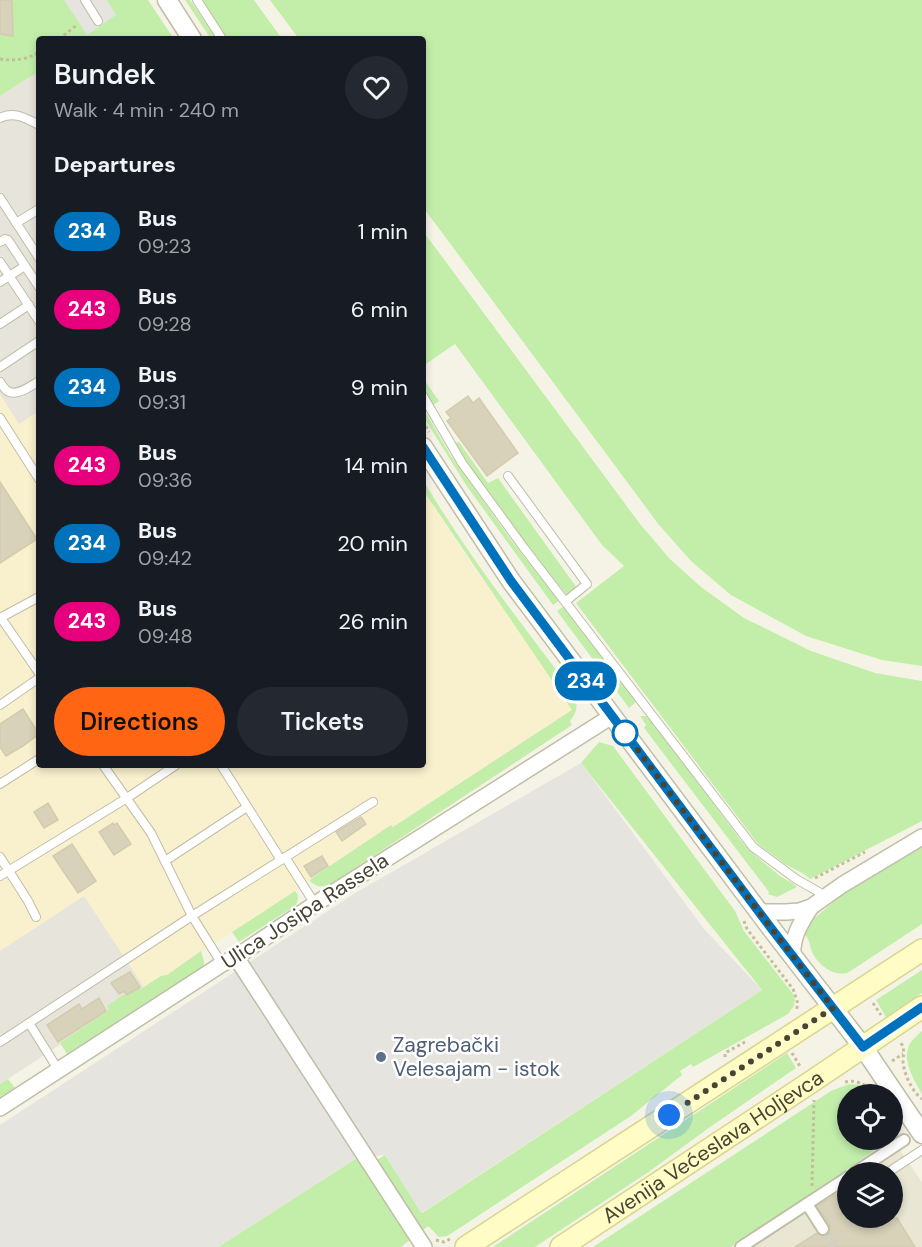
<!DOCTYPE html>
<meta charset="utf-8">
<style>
:root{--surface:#171b24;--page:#242831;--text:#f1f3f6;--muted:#9ea1a6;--accent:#ff6512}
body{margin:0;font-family:"DM Sans",sans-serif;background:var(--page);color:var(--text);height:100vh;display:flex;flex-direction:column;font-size:22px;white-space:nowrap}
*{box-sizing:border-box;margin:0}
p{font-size:20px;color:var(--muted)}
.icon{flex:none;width:33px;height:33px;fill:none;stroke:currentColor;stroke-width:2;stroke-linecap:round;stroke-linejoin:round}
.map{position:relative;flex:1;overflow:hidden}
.sheet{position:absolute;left:36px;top:36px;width:390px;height:732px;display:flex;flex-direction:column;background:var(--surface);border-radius:6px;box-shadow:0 3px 9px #0003}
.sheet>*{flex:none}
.badge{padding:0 12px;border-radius:20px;font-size:21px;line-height:39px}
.controls{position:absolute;left:837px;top:1084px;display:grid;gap:12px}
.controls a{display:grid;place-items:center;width:66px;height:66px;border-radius:50%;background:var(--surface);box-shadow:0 3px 9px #0003;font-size:30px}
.you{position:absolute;width:30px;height:30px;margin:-15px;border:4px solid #fff;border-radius:50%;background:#1a73e8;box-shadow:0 0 0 9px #1a73e833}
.map>.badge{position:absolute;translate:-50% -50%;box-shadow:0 0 0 3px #fff}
h2{padding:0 18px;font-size:22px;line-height:54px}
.round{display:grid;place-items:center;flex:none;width:63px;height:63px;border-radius:32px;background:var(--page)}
.overview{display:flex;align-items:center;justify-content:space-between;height:102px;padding:0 18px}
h1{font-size:28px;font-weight:600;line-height:45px}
.cta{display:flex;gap:12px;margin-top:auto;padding:12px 18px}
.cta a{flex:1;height:69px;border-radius:36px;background:var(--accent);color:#111;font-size:24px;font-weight:600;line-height:69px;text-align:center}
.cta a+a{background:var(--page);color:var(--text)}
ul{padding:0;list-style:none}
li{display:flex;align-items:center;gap:18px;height:78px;padding:0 18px}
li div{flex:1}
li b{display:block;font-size:22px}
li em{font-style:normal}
li .badge{min-width:66px;font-weight:700;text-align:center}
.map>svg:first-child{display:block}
</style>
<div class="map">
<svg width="922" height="1247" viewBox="0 0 922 1247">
<rect width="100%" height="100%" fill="#f5f3e6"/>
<polygon fill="#e9e7d3" points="895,1143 922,1182 922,1247 736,1247 847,1174 848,1218 892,1218 892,1173 849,1173"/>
<polygon fill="#f9f0ce" points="0,0 39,39 39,765 423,765 423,488 446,526 483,580 575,708 0,1084"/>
<g fill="#e7e4db">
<polygon points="39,71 39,411 19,424 0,394 0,96"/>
<polygon points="84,896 145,989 0,1084 0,951"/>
</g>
<g fill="#c2eeaa">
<polygon points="0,0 148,0 174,39 39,39 39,71 0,96"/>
<polygon points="185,0 190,0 217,39 211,39"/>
<polygon points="201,0 254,0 282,39 226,39"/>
<polygon points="270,0 922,0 922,666 882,660 806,636 762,612 731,595 692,562 659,525 423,207 423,39 299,39"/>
<polygon points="423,231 640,524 670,559 701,587 744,618 811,651 875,673 922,681 922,821 810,879 804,874 785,864 758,844 576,603 624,566 602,545 455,344 423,366"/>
<polygon points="423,378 439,401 432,406 423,390"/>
<polygon points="423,408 451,456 511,540 559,601 553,605 466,485 426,421 423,416"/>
<path d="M459,442L488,483L498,478L577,588L567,595C526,546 489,496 455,443Z"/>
<path d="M423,480C467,554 519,621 571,689C578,701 579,710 570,721L572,725L328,886C320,887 317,887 310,881L312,878L391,825L393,827L572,710L423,490Z"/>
<polygon points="563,607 637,701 629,708 557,611"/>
<path d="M640,716H648L742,842C753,855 767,865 780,876C786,880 792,882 797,887L777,897L768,894L769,892L644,728L646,725Z"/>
<polygon points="599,742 613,746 735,911 744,931 793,994 795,1000 794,1006 788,1014 693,1067 691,1064 680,1071 682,1075 631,1116 455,1231 447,1236 439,1237 428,1226 423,1230 377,1160 385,1155 422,1213 762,990 581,763"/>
<path d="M922,846V924L849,972C835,978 818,965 812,952C809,944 811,941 804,934L811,921L848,890Z"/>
<path d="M295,891C300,896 298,901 295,906L239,942L232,932Z"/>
<polygon points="201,951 204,961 204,966 67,1054 60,1043 109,1010 107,1006 138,985 141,989 161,976 167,975"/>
<polygon points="922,970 922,993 886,1017 876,1000"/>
<path d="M922,1031V1094C914,1080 900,1058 911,1042C914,1038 918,1035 922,1031Z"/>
<polygon points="787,1053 796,1068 710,1127 650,1171 535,1247 493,1247"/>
<polygon points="8,1079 15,1088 0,1097 0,1084"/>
<polygon points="849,1084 860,1085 869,1095 848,1095 848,1140 889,1140 795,1206 731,1247 593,1247 831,1091"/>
<polygon points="357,1158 411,1239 401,1247 218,1247"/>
</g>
<g fill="#e5e4de">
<polygon points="64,0 107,0 116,15 87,35"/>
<polygon points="581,763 704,929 762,990 421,1213 385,1155 357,1158 218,1247 0,1247 0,1125 357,892"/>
</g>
<g fill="#d8d2ba" stroke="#d3ccac" stroke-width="1.5">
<polygon points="0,0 12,0 13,36 0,34"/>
<polygon points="468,396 473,403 479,398 518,453 487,476 447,421 451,418 446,412"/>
<polygon points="0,482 37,539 0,563"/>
<polygon points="23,709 39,734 23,746 6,756 0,747 0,724"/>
<polygon points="48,803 58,820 44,828 34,812"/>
<polygon points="361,817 366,824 342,841 336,832"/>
<polygon points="113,823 114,825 117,823 131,844 114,855 99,832"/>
<polygon points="72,844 96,881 78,893 53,856"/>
<polygon points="322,856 328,866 311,877 304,866"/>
<polygon points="130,972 140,987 127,995 124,991 119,994 111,983"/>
<polygon points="99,998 106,1011 58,1042 47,1025 79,1004 82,1009"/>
<polygon points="848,1187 848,1218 897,1218 915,1247 795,1247 817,1233 823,1236 829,1233 830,1225 817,1206"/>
</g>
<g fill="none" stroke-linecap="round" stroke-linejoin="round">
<polyline stroke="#d2d0c2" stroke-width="10" stroke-dasharray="10 5" stroke-linecap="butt" points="823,1229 834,1247"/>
<g stroke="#c1bea7" stroke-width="10">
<g id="service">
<polyline points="85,0 98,21"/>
<polyline points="197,0 222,39"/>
<path d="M0,118C14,111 26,118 39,125"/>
<polyline points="0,198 39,258"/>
<polyline points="16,223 39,209"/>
<polyline points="0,242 5,239 8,240 39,287"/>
<polyline points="0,262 39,321"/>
<polyline points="0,282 25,266"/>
<polyline points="0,324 29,305"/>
<polyline points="0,367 39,341"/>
<path d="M0,382C2,385 4,388 6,390C15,398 31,386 39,381"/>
<polyline points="423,396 462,463 524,548 753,847 796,879 826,896"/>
<polyline points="0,418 39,479"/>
<polyline points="508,476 587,584 566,601"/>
<polyline points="0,618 39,597"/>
<polyline points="1,618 39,673"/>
<polyline points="0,705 39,678"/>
<polyline points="103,765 151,833 192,916 222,964"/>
<polyline points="221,765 281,860"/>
<polyline points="0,784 39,759"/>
<polyline points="0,857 28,901 36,917"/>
<polyline points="285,857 315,904"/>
<polyline points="165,861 247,807"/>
<polyline points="0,876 127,798 176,765"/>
<polyline points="29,1023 59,1071"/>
<polyline points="0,1042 192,916 373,802"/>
<polyline points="887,1173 922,1150"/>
</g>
</g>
<g stroke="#c1bea7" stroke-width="14">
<g id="pedestrian">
<polyline points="854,1173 904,1140"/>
<polyline points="807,1204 823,1229"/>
<polyline points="741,1247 848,1177"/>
</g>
</g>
<g stroke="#c1bea7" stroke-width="18">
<g id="minor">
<polyline points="759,912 786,912 799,911 811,907 842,885 922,837"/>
<polyline points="236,957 424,1247"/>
<path d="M793,957C791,938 801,922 811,907"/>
<polyline points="0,1108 222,964 236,957 315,904 612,716"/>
</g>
</g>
<g stroke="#c1bea7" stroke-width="21">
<g id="tertiary">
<polyline points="167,0 192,39"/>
<polyline points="423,447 511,581 771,928 863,1047 922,1134"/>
</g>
</g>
<g stroke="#d9d590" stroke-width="24">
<g id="secondary">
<polyline points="466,1247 922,950"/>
<path id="s1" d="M561,1247L811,1082L922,1007"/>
</g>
</g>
<g stroke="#c5be97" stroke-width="3" stroke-dasharray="3 3" stroke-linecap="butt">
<polyline points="59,39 77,25"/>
<path d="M0,59C15,61 26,60 39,52"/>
<polyline points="423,421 429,432"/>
<polyline points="815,878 865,852"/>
<polyline points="744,921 747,929 793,989 798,1004 796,1011"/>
<polyline points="873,1003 881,1015"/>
<path d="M901,1043C905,1049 903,1055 903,1063C905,1076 912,1091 922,1099"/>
<polyline points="792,1053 801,1068"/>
<polyline points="725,1057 725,1053 745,1042"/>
<polyline points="892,1061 903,1054"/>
<path d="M845,1082C858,1079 866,1085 874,1095"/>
<polyline points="892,1123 898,1131"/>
<polyline points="812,1186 814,1100"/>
<polyline points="436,1240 444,1242 450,1239"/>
</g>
<use href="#service" stroke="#fff" stroke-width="8"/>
<use href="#pedestrian" stroke="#fff" stroke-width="10"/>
<use href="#minor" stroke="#fff" stroke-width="15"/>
<use href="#tertiary" stroke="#fff" stroke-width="18"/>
<use href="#secondary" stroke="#fffcc5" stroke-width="21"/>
</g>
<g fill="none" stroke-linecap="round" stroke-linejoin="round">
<g stroke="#fff" stroke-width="14">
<polyline id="line" points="423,447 511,581 771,928 863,1047 922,1007"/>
</g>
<use href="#line" stroke="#0072bc" stroke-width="9"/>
<polyline stroke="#484434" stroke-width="6" stroke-dasharray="0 10.8" points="625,733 771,928 833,1008 669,1115"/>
</g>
<circle fill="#fff" stroke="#0072bc" stroke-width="3" cx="625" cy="733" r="12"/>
<circle fill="#5c6f8a" stroke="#fff" stroke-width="2" cx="381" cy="1057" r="6"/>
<g text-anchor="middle" stroke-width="5" stroke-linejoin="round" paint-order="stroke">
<g font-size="21" fill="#484434" stroke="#fff">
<text transform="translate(305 911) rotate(-33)" y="7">Ulica Josipa Rassela</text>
<text dy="7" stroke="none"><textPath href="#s1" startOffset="182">Avenija Većeslava Holjevca</textPath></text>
</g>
<g font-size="21" fill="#4e5e75" stroke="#fff" text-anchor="start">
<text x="393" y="1052">Zagrebački<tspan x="393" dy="24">Velesajam - istok</tspan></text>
</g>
</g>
</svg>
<div class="controls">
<a><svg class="icon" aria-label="locate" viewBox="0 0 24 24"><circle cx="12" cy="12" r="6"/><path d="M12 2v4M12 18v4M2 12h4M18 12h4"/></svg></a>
<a><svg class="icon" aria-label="layers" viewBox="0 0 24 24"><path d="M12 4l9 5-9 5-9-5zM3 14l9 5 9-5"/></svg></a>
</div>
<div class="you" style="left:669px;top:1115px"></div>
<b class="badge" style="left:586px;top:681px;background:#0072bc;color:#fff">234</b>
<section class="sheet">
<div class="overview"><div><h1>Bundek</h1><p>Walk · 4 min · 240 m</p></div><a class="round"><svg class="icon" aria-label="heart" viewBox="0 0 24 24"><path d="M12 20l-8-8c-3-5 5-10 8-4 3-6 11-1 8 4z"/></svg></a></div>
<h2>Departures</h2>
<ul>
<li><span class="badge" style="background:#0072bc;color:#fff">234</span><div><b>Bus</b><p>09:23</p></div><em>1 min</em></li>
<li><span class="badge" style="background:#e6007e;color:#fff">243</span><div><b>Bus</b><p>09:28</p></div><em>6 min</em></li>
<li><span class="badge" style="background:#0072bc;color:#fff">234</span><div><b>Bus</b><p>09:31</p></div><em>9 min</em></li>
<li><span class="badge" style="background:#e6007e;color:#fff">243</span><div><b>Bus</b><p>09:36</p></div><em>14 min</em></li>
<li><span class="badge" style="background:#0072bc;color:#fff">234</span><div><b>Bus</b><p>09:42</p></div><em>20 min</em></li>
<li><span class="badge" style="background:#e6007e;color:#fff">243</span><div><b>Bus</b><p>09:48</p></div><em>26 min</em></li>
</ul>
<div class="cta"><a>Directions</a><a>Tickets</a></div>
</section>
</div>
